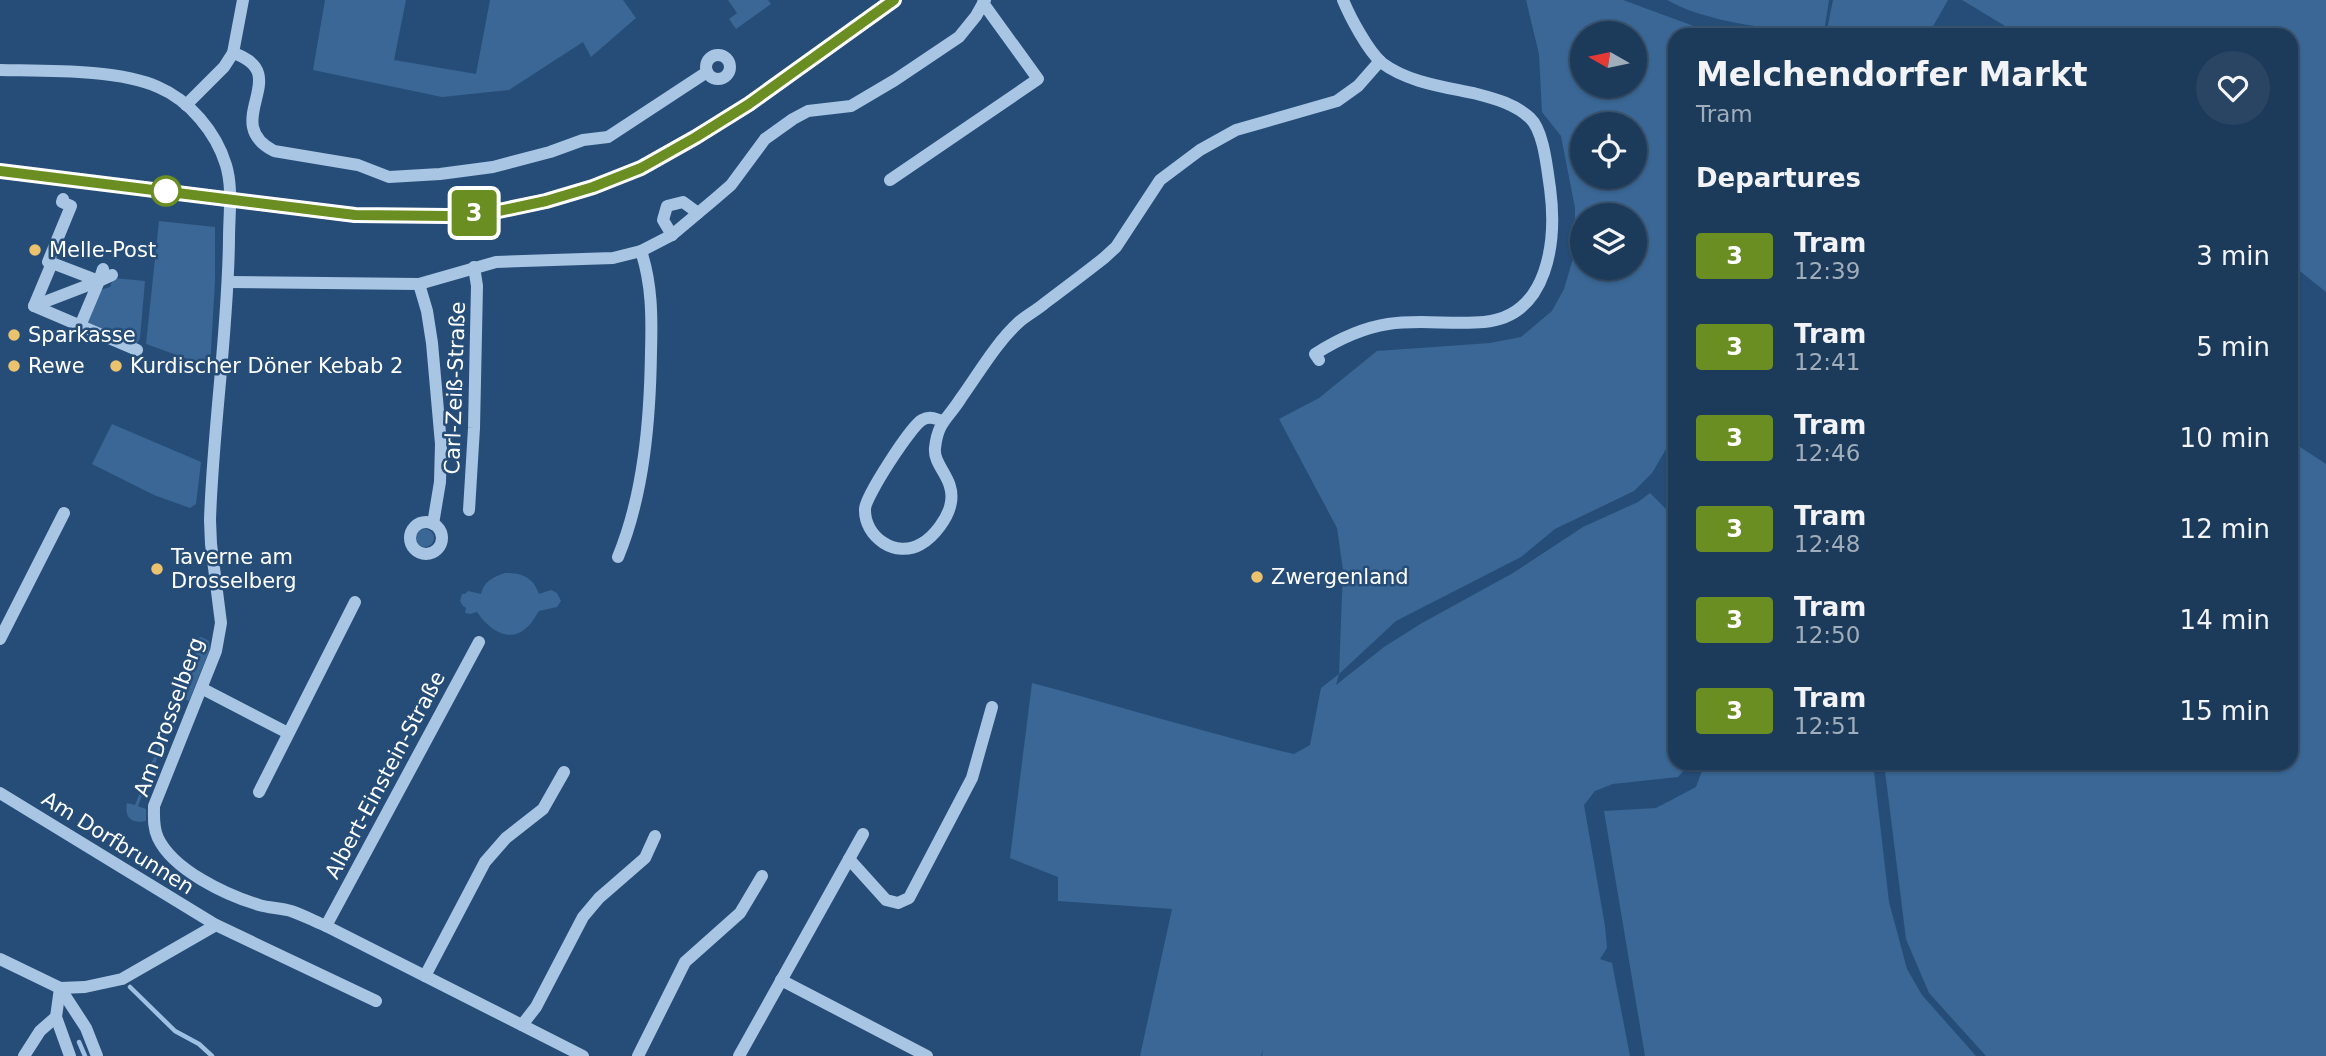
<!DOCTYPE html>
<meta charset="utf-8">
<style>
:root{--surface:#1c3a5a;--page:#294563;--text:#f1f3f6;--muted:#a0adbb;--line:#3a5470}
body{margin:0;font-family:"DejaVu Sans",sans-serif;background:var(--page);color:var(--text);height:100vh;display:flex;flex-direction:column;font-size:26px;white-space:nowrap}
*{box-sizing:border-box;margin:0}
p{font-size:23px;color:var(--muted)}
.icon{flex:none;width:38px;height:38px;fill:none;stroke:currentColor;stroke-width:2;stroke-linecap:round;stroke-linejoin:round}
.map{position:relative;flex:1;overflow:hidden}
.sheet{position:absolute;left:1668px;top:28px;width:630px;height:742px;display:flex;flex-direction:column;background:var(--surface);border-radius:21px;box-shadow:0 2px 5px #0004,0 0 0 2px var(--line)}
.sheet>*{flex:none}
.badge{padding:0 14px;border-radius:5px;font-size:24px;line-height:46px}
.needle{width:46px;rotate:279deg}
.fabs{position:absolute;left:1570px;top:21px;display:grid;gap:14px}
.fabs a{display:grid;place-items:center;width:77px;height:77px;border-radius:50%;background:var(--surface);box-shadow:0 2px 5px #0004,0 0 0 2px var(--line);font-size:35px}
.map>.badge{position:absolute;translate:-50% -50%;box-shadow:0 0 0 4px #fff}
h2{padding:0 28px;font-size:26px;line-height:63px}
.round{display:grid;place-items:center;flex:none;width:74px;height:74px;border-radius:37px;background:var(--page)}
.headline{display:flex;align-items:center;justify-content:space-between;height:119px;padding:0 28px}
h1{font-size:33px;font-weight:700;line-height:52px}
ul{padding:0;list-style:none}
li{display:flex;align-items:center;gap:21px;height:91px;padding:0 28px}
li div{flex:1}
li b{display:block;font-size:26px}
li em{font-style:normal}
li .badge{min-width:77px;font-weight:700;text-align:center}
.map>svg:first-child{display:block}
</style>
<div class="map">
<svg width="2326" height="1056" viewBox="0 0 2326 1056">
<rect width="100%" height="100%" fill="#264d78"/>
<g fill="#3a6795" fill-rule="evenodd">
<polygon points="325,0 406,0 394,60 476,74 490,0 623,0 636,18 591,57 583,42 509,90 442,97 313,70"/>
<polygon points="728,0 768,0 771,4 736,29 729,19 737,13"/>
<path d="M1526,0H1623L1718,35H1675V434L1652,473L1634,491L1555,529L1521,557L1396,621L1339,674L1336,685L1384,647L1422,623L1513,573L1583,527L1638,502L1650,493L1672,515L1675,519V763H1686L1685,769L1678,777L1613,784L1595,791L1584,805L1605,926L1607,948L1600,959L1612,963L1630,1056H1262L1263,1049L1261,1056H1140L1172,909L1058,901V877L1010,858L1032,683C1119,706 1206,733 1294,754L1310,745L1321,688L1339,674L1343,570L1337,528L1279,419L1319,398L1377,351L1490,343L1521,337L1552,311L1564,289L1575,252V208L1561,136L1542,112L1539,54ZM1582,33H1634V86H1582ZM1582,124H1634V177H1582ZM1582,215H1634V268H1582Z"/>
<path d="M1667,0H1829L1824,32L1829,35H1777V29C1742,25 1697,17 1667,0Z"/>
<polygon points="1833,0 1948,0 1928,35 1835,35 1827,30"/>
<polygon points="1962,0 2326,0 2326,292 2291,264 2291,35 2020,35"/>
<polygon points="159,221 215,227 215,281 210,367 146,344"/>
<polygon points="113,278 145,281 140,338 136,346 83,324 100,290 110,287"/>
<polygon points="112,424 201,462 196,504 190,508 154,495 92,464"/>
<polygon points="2291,441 2326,464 2326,1056 1986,1056 1929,993 1906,939 1884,763 2291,763"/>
<circle cx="425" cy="538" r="9"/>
<path d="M505,573C522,573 533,577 539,594L551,590L557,593L561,601L557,607L539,611C535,617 531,625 525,629C507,644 487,627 477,612L470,614L465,613L466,608L463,606L460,601L462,594H465L468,591L481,594C484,581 493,577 505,573Z"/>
<path d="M201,637L209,641L210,649L189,701L181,698L138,806L146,809V821C132,824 124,818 127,803L135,805L197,649L189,646L191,641Z"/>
<polygon points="1705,763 1873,763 1889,902 1907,969 1922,995 1976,1056 1645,1056 1604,811 1656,808 1696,787"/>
</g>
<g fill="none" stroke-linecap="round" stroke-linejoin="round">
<g stroke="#9dc0e3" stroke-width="4.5">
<polyline points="130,987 175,1031 199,1044 212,1056"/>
<polyline points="79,1042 85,1056"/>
</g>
<g stroke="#a8c5e3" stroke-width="12">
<path d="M233,53C296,74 218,122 274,151L358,165L389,177L440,174L493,167L550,152L583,140L608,137L707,72"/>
<circle cx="718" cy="67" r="12"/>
<path d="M0,70C44,71 118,69 158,87C189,100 216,132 226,165C233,188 229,214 229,239C228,333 213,426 210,520L211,544L221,623L216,651L154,806C154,817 153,828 158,838C173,870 226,895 259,905C269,908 281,908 291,911C303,915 314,921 326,926L583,1056"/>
<polyline points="186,105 224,67 233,53 243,0"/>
<polyline points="890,180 1038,79 983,3"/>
<polyline points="63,199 62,202 71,206 48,262 52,263 34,306 137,350"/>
<polyline points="672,235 663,220 667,206 683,202 698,213"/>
<polyline points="52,263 99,281"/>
<polyline points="229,282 419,284 496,262 613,258 641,251 672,235 716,198 731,185 765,139 793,119 808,111 851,106 895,80 959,37 976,16 985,0"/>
<polyline points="419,284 427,311 432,343 441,444 440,482 433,524"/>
<polyline points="34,306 99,281 103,269"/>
<polyline points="80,326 99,281 112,275"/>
<path d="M1319,360L1315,354C1337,340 1362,328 1388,324C1419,319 1452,325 1484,322C1549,316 1557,240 1550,188C1547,169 1544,131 1530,118C1515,104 1496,99 1477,94C1446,87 1409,83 1382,63C1368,51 1350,17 1343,0"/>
<path d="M942,421C934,418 929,416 922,420C911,426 865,497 865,509C864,537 896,559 921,544C934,537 949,517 951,502C955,478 933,466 935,448C938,421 948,419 961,398C979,373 996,343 1019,322C1027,315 1037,310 1045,303C1065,288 1085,273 1104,258L1116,247L1160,180L1200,150L1236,130L1337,101L1358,86L1380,61"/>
<polyline points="469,510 474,428 477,286 474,267"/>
<circle cx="426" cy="538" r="16"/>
<path d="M618,557C644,494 650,420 651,352C652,317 652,284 641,251"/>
<polyline points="0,639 64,513"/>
<polyline points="203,689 288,733"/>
<polyline points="259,792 355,602"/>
<polyline points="0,793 216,925 376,1001"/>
<polyline points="849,859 886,900 898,903 909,898 972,778 992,707"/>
<polyline points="326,926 479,642"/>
<polyline points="0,959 60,988 85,987 122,979 216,925"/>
<polyline points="425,976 485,862 506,838 543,809 564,772"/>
<polyline points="781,980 927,1056"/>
<polyline points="60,988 86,1028 97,1056"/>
<polyline points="60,988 56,1017 70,1056"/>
<polyline points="522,1025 536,1007 583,917 599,898 645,858 655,836"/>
<polyline points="24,1056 40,1031 56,1017"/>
<polyline points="638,1056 685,962 740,913 762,876"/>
<polyline points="739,1056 863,834"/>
</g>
<path stroke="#fff" stroke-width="2" d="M0,171C33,172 67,179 100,183C184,193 268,206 353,214C446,223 558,209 642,167C733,123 812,57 894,0"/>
</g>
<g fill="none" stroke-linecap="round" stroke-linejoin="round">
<g stroke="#fff" stroke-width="16">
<polyline id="line" points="0,171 355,215 447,216 494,212 546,201 593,187 641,168 696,137 749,104 894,0"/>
</g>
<use href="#line" stroke="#6b8e23" stroke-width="10"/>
</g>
<circle fill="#fff" stroke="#6b8e23" stroke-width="3.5" cx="166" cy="191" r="14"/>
<g fill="#ebc26e" stroke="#264d78" stroke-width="2.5">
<circle cx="35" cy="250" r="7"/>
<circle cx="14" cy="335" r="7"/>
<circle cx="14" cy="366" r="7"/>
<circle cx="116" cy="366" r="7"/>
<circle cx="157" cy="569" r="7"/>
<circle cx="1257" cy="577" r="7"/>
</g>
<g text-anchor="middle" stroke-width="5" stroke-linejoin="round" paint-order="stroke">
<g font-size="21" fill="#fff" stroke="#264d78" text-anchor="start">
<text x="49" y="257">Melle-Post</text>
<text x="28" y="342">Sparkasse</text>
<text x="28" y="373">Rewe</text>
<text x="130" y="373">Kurdischer Döner Kebab 2</text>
<text x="171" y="564">Taverne am<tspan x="171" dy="24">Drosselberg</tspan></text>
<text x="1271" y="584">Zwergenland</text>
</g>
<g font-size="21" fill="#fff" stroke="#264d78">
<text transform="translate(455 388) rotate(-88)" y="7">Carl-Zeiß-Straße</text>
<text transform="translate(169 717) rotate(-70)" y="7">Am Drosselberg</text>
<text transform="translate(385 775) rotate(-62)" y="7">Albert-Einstein-Straße</text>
<text transform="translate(118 843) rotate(32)" y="7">Am Dorfbrunnen</text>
</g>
</g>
</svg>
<div class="fabs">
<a><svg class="needle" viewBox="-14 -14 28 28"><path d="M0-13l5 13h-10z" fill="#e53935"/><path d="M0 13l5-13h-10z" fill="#a0adbb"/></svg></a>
<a><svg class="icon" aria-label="locate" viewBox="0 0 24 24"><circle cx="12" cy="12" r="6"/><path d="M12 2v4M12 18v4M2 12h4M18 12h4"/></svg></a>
<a><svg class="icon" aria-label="layers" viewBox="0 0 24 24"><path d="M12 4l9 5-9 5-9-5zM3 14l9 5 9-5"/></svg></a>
</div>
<b class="badge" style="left:474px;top:213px;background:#6b8e23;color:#fff">3</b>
<section class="sheet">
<div class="headline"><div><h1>Melchendorfer Markt</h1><p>Tram</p></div><a class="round"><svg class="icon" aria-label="heart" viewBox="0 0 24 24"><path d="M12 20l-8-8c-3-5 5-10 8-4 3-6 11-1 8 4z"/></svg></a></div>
<h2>Departures</h2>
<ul>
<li><span class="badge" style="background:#6b8e23;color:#fff">3</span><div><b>Tram</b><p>12:39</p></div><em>3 min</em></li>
<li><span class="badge" style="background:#6b8e23;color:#fff">3</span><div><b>Tram</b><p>12:41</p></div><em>5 min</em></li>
<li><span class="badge" style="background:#6b8e23;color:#fff">3</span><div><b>Tram</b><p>12:46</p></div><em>10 min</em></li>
<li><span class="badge" style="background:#6b8e23;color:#fff">3</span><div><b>Tram</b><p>12:48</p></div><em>12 min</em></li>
<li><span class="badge" style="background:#6b8e23;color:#fff">3</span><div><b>Tram</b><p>12:50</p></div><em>14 min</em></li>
<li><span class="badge" style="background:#6b8e23;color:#fff">3</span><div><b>Tram</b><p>12:51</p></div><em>15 min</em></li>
</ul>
</section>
</div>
